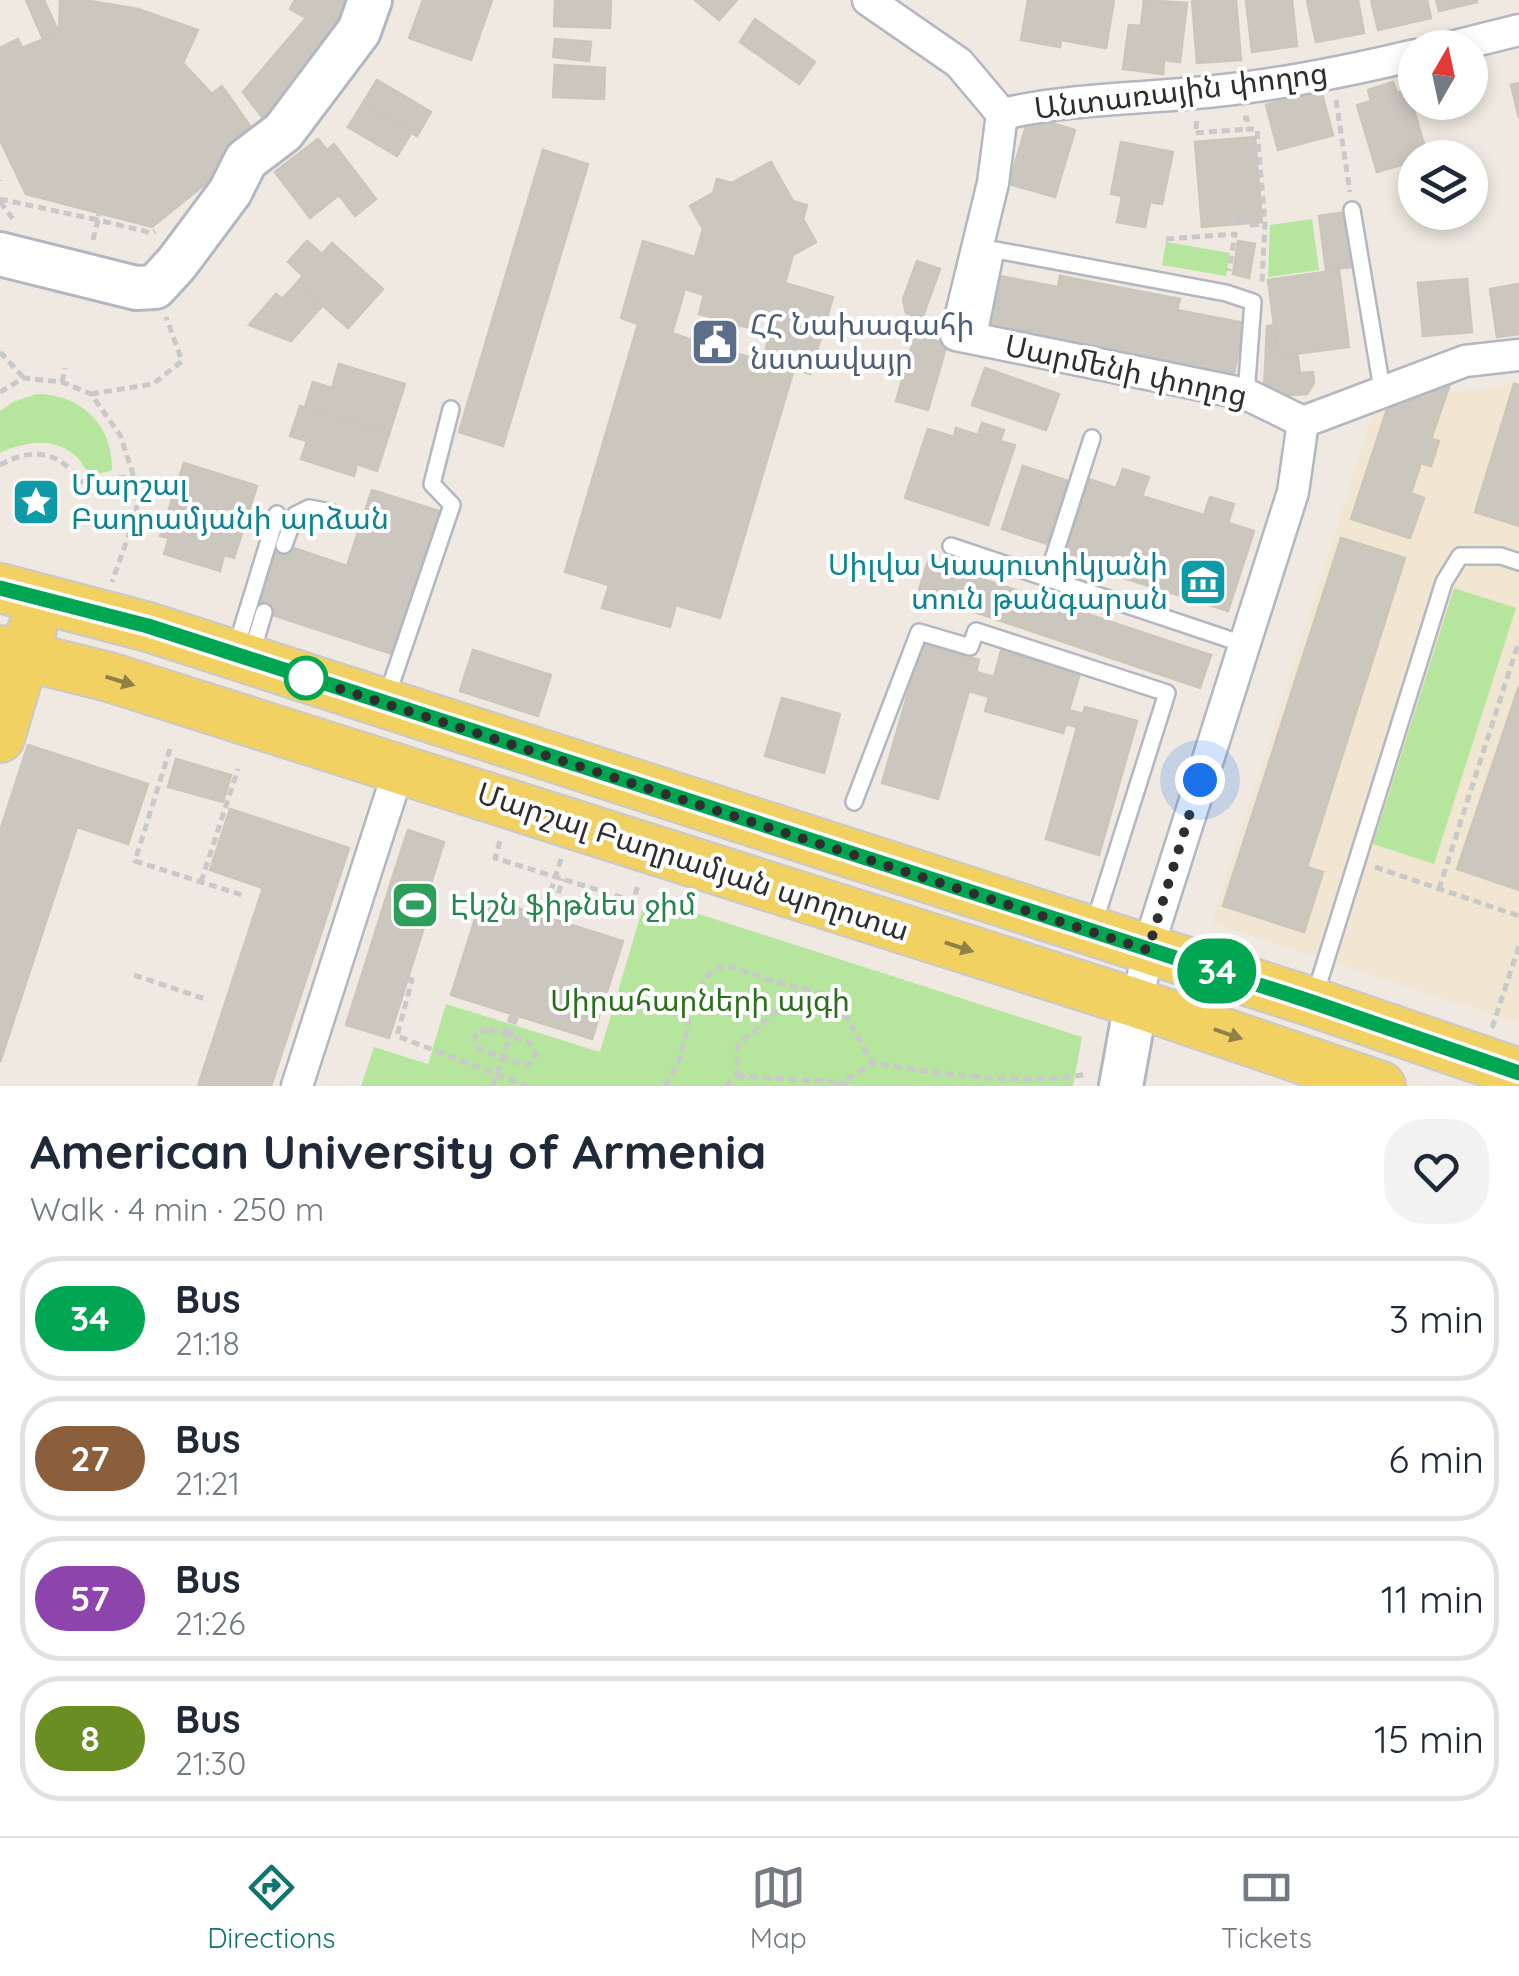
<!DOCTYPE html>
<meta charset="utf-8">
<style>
:root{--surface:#fff;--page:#f2f2f3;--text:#1f2937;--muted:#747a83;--line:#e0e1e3;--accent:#0f766e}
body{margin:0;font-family:Quicksand,"Noto Sans Armenian",sans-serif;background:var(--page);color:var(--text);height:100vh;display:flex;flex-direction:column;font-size:38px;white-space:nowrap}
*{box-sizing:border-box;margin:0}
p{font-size:32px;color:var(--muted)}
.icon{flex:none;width:55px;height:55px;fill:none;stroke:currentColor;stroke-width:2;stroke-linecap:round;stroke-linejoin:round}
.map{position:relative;height:1086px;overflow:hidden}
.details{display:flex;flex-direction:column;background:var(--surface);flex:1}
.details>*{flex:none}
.badge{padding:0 20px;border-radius:32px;font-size:35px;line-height:65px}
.needle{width:65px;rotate:9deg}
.fabs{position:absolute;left:1398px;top:30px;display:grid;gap:20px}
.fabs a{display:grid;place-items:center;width:90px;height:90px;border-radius:50%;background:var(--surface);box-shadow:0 5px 15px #0003;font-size:50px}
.you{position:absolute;width:50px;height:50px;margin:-25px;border:8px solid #fff;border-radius:50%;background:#1a73e8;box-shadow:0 0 0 15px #1a73e833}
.map>.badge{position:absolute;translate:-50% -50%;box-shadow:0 0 0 5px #fff}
.round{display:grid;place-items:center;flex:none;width:105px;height:105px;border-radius:40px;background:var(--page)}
.head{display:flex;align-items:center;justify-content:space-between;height:170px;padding:0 30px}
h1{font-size:48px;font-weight:700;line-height:75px}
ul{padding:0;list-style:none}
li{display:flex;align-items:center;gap:30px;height:125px;margin:0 20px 15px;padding:0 10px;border:5px solid var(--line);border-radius:40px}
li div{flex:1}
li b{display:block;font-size:38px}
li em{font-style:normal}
li .badge{min-width:110px;font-weight:700;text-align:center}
.tabs{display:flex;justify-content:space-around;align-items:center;height:140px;border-top:2px solid var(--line);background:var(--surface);font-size:28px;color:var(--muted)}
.tabs a{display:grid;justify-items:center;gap:5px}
.tabs .active{color:var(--accent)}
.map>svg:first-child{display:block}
</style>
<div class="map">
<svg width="1519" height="1086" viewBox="0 0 1519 1086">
<rect width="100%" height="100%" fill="#efe9e1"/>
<polygon fill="#f0e6d1" points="1519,384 1519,1023 1212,923 1376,403"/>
<g fill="#b6e59e">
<polygon points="1312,219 1319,270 1268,277 1270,225"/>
<polygon points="1166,242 1230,253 1226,276 1162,265"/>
<path d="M37,394C80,394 113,424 112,470C105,473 96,475 88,471C83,468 82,462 78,458C56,436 25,441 0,453V411L13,402Z"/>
<polygon points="1454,588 1516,608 1434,864 1373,844"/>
<polygon points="646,897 1082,1037 1073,1086 361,1086 374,1047 428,1064 446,1004 600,1052"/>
</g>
<g fill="#cbc7bf" stroke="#cbc5ba" stroke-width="2.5" fill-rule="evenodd">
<polygon points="26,0 44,0 59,33 43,39"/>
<polygon points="60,0 84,0 138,9 198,30 183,63 212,94 222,86 260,140 152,227 26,194 0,140 0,48 18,39 22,48 59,33"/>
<polygon points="295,0 358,0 271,129 243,92 306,18 290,9"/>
<polygon points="423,0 492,0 471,60 409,38"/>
<polygon points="555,0 611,0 610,28 554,26"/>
<polygon points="695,0 737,0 719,20"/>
<polygon points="1028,0 1114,0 1106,48 1061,40 1060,47 1021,40"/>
<polygon points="1144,0 1187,3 1180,62 1164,60 1163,74 1123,69 1129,25 1141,26"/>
<polygon points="1192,0 1236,0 1241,60 1197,63"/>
<polygon points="1246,0 1292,0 1297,46 1252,52"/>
<polygon points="1358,0 1364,33 1316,42 1307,1"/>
<polygon points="1371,0 1427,0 1431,18 1378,30"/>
<polygon points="1436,0 1477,0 1477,2 1439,11"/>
<polygon points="755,19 815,62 799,84 740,42"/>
<polygon points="555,39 591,42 589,61 553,57"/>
<polygon points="555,65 605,68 604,99 553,97"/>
<polygon points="377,80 431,112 417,136 363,103"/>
<polygon points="1393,82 1397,93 1408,90 1428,158 1415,158 1415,161 1377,172 1357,105 1371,101 1368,90"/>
<polygon points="1519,83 1519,118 1511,85"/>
<polygon points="1321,90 1333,135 1278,150 1266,105"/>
<polygon points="363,103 412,132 397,156 348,127"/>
<polygon points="1029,116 1075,130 1055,197 1009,184"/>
<polygon points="1255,137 1262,222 1202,227 1195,142"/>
<polygon points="318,139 327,150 334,144 376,199 355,216 339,195 310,218 275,172"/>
<polygon points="1121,142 1173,152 1162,204 1150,202 1145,227 1117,222 1122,196 1111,194"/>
<polygon points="543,150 588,164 503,446 459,432"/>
<path d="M771,162L793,201L807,205L803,219L816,242L793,255L785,283L833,297L810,374L794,369L720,618L676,605L670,627L602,608L609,585L565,572L638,324L621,318L643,241L695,257L703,229L690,206L713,193L717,179L731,183ZM685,289L704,295L699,314L711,317L703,344L672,333ZM758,310L776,315L762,361L731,352L739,325L753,329Z"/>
<polygon points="1346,212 1353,267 1326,270 1319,216"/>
<polygon points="307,241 322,254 332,243 383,289 348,328 297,283 303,276 288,262"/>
<polygon points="1238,241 1255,244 1249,278 1233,274"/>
<polygon points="917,261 940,269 922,319 906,313 903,299"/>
<polygon points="1339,270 1349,347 1278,356 1268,280"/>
<polygon points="999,276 1058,287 1060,276 1180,299 1177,310 1244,323 1233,379 989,332"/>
<polygon points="1467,279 1472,332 1423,336 1418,283"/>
<polygon points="297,283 322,306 291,341 249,325 276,294 282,299"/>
<polygon points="1519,284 1519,334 1497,337 1490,289"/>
<polygon points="1274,325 1278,356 1297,353 1300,373 1313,372 1314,383 1307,394 1289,395 1264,391 1267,326"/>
<polygon points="915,335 947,344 928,410 896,401"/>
<polygon points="339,364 405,384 389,434 305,407 313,382 332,388"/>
<polygon points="985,368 1059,394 1046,430 972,405"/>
<polygon points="1450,384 1431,439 1439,441 1431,466 1421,463 1411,493 1424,498 1410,538 1351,519 1390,400"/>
<polygon points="1514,384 1519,385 1519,526 1475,512"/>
<polygon points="300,406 389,434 377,471 357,464 354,476 301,459 307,441 290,436"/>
<polygon points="982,423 1004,430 1000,441 1015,445 988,525 905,498 928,429 954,437 956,428 978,435"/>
<polygon points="184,463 257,486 234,558 224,555 220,571 164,554 169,538 160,536"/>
<polygon points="1023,466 1068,481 1047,544 1002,529"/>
<polygon points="1123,469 1149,477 1142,496 1204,515 1210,497 1234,504 1228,523 1254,531 1228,611 1063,559 1089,479 1116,488"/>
<polygon points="372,490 439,511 392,654 257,610 279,543 347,566"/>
<polygon points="1341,538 1405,558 1307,867 1323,872 1304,932 1223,906"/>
<polygon points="928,561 1211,655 1200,688 918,593"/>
<polygon points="922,644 979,660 976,672 994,677 1001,651 1080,673 1069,710 1083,714 1085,707 1137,721 1099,855 1046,839 1077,727 1066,724 1063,733 985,711 989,697 969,691 938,799 882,783"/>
<polygon points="473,650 551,675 538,716 460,691"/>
<polygon points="1519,686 1519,890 1457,869"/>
<polygon points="782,698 840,714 824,773 765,756"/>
<polygon points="28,745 148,784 128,844 77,827 0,1062 0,831"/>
<polygon points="176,759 231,775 223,802 168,787"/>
<polygon points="230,809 349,848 271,1086 198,1086 263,888 210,870"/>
<polygon points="408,830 444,842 429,890 392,879"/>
<polygon points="392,879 435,892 389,1038 346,1025"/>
<polygon points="482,897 623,941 592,1039 451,995"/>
</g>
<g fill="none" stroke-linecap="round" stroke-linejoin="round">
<g stroke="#b4b7c1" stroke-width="20">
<g id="lane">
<polyline points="1352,210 1382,389"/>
<polyline points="978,339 996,250 1226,293 1253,302 1246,394"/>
<polyline points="284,545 295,515 309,508 331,512"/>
<polyline points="951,546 1243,644"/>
<polyline points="1047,578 1092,438"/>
<polyline points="235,651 277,514"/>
<polyline points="251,656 264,612"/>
<polyline points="386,699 452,505 432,484 451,409"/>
<polyline points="854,802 919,632 970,647 976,631 1167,693 1094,924"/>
<polyline points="1314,998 1444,582 1460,556 1501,556 1519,562"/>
</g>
</g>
<g stroke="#b4b7c1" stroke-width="35">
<g id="street">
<path d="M868,0L959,63L1002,114C1077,97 1150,99 1225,90C1289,83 1352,70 1415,55"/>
<polyline points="1447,48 1519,30"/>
<polyline points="1002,114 993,183 956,335 1246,394 1303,422 1465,361 1519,355"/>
<polyline points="1136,1003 1156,923 1293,492 1303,422"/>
<polyline points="297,1086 399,769"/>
</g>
</g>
<g stroke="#b4b7c1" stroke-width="48">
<g id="secondary">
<polyline points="0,254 136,288 155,287 177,263 230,192 246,160 283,132 359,31 370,0"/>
<polyline points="1121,1086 1136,1003"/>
</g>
</g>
<g stroke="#c9c9c9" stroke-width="52">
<g id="primary">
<polyline points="0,588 148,627 1312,1002 1519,1073"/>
<polyline points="0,650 109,677 399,769 1136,1003 1381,1086"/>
<polyline points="0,738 32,630"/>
</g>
</g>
<g stroke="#c9c9c9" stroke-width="5" stroke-dasharray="8 5" stroke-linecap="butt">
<polyline points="1336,100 1350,192"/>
<polyline points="1243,118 1247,118 1248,129 1257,129 1265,224 1262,282"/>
<polyline points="1197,121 1195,133 1248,129"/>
<polyline points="0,180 0,181"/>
<polyline points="0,199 98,220 99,213"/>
<polyline points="0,202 13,219"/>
<polyline points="1232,219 1232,222 1252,221 1252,225 1265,224"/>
<polyline points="1166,239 1235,234 1229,271"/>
<polyline points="93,240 98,220 152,233 155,231"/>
<polyline points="0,352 24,378"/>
<polyline points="62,382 65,368"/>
<polyline points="0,392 24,378 62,382 91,394 120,435 138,489 136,515 112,582"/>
<polyline points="91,394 153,384 182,361 166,317"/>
<path d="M0,465C31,447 61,451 80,482L135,476"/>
<polyline points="170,749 135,861 242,895"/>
<polyline points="500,841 495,858 633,901 639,883"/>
<polyline points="1375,867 1519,916"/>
<polyline points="201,882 238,769"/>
<polyline points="1439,889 1519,641"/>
<polyline points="550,918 563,879"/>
<polyline points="134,975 208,1000"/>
<polyline points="408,979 412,980 397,1036 527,1086"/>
<polyline points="1492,1028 1519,946"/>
<polygon points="489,1029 529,1042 536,1054 533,1062 525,1065 479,1049 475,1041 476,1033"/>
<polyline points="505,1035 512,1014"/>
<polyline points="737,1076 840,1082 852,1086"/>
<polyline points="493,1086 517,1015"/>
<path d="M665,1086C670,1077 677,1067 680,1057C690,1024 689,993 715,968L733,967L769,980L835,997L873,1063"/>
<polyline points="726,1086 737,1076 738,1045 802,989"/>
<path d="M836,1086L873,1063C941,1074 1020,1086 1088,1074"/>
</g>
<use href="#lane" stroke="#fff" stroke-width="15"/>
<use href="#street" stroke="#fff" stroke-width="30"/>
<use href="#secondary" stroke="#fff" stroke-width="42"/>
<use href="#primary" stroke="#f2d163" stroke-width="48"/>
<polyline stroke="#c9c9c9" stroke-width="5" stroke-dasharray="8 5" stroke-linecap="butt" points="543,916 561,859"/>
</g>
<defs><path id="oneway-solid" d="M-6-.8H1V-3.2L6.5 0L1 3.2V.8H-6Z" transform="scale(2.5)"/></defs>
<g fill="#908048">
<use href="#oneway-solid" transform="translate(120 681) rotate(17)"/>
<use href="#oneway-solid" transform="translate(959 947) rotate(18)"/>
<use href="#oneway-solid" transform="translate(1228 1034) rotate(19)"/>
</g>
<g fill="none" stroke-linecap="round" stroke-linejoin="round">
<g stroke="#fff" stroke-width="22">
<polyline id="line" points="0,588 148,626 1312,1002 1519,1073"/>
</g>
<use href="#line" stroke="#00a651" stroke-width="15"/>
<polyline stroke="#2e2e2e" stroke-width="10" stroke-dasharray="0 18" points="306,678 1148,950 1200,780"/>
</g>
<defs>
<g id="civic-square" transform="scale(2.5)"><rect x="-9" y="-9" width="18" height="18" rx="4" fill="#5c6f8a" stroke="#fff"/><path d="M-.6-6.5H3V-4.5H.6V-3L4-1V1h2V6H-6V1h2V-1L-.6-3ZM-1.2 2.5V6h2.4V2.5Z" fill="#fff"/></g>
<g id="sight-square" transform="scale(2.5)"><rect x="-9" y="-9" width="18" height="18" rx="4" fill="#0f9aa8" stroke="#fff"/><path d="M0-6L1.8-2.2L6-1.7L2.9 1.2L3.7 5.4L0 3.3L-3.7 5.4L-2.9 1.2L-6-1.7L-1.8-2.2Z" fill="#fff"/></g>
<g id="museum-square" transform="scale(2.5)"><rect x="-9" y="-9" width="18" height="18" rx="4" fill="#0f9aa8" stroke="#fff"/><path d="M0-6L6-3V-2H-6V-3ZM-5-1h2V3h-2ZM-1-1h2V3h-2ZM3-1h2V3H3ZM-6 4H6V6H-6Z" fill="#fff"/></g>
<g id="stadium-square" transform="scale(2.5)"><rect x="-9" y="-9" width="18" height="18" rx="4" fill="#2e9e5b" stroke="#fff"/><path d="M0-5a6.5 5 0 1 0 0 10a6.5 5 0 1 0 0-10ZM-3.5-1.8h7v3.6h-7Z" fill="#fff"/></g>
</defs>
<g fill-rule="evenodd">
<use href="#civic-square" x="715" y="342"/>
<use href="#sight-square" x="36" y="502"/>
<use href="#museum-square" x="1203" y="582"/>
<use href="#stadium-square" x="415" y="905"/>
</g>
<circle fill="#fff" stroke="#00a651" stroke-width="5" cx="306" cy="678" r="20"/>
<g text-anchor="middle" stroke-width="8" stroke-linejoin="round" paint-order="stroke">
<g font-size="30" fill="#2e2e2e" stroke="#fff">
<text transform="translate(1181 91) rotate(-7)" y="10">Անտառային փողոց</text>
<text transform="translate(1126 371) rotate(12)" y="10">Սարմենի փողոց</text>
<text transform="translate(693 862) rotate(18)" y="10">Մարշալ Բաղրամյան պողոտա</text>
</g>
<g font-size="30" fill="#4e5e75" stroke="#fff" text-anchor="start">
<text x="750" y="335">ՀՀ Նախագահի<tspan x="750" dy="34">նստավայր</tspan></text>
</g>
<g font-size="30" fill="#0d838f" stroke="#fff" text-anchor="start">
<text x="71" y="495">Մարշալ<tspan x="71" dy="34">Բաղրամյանի արձան</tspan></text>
<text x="1168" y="575" text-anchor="end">Սիլվա Կապուտիկյանի<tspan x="1168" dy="34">տուն թանգարան</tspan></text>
</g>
<g font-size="30" fill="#27864d" stroke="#fff" text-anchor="start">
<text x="450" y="915">Էկշն ֆիթնես ջիմ</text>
</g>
<g font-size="30" fill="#2c6e1b" stroke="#fff">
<text x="700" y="1011">Սիրահարների այգի</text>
</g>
</g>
</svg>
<div class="fabs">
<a><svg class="needle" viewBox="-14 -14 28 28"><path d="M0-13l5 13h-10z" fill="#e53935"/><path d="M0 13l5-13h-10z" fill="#747a83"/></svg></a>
<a><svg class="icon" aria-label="layers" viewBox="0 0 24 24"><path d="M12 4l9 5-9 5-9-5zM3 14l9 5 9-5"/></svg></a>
</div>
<div class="you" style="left:1200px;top:780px"></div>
<b class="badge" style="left:1217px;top:971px;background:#00a651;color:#fff">34</b>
</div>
<section class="details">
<div class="head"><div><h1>American University of Armenia</h1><p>Walk · 4 min · 250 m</p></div><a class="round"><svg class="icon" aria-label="heart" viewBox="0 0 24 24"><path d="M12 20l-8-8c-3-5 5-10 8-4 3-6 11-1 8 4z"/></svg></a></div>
<ul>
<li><span class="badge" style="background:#00a651;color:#fff">34</span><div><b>Bus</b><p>21:18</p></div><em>3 min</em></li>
<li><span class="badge" style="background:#8b5e3c;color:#fff">27</span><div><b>Bus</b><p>21:21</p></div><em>6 min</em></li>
<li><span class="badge" style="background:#8e44ad;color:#fff">57</span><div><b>Bus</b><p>21:26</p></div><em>11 min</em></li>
<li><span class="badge" style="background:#6b8e23;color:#fff">8</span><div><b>Bus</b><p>21:30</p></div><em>15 min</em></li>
</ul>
</section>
<nav class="tabs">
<a class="active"><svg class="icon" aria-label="directions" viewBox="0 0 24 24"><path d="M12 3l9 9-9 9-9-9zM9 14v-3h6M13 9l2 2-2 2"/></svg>Directions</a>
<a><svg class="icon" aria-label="map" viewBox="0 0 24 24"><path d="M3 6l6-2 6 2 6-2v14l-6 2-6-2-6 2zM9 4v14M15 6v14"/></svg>Map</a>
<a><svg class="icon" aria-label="tickets" viewBox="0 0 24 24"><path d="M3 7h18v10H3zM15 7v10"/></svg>Tickets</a>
</nav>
